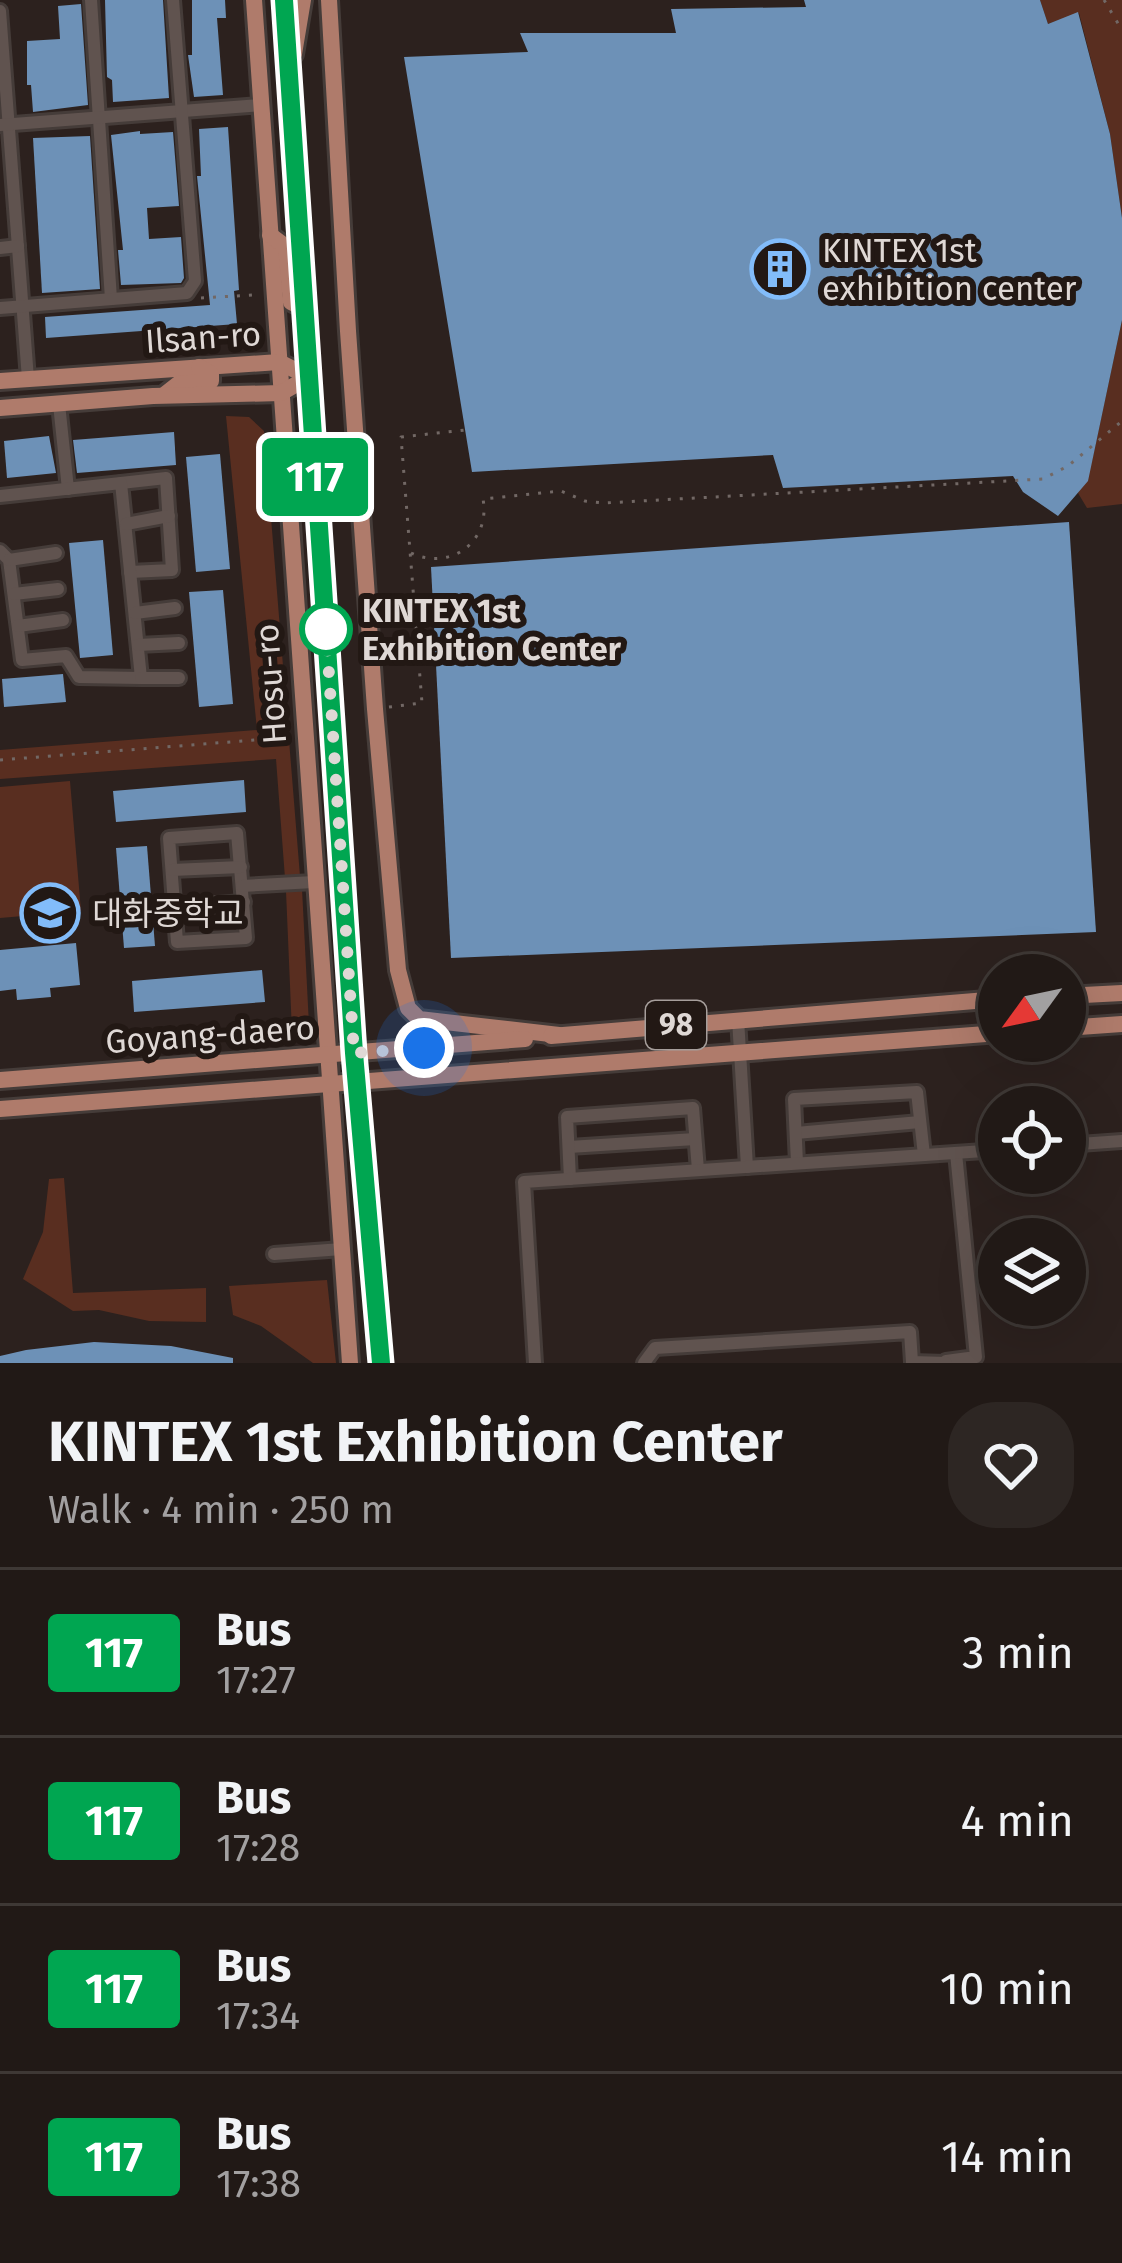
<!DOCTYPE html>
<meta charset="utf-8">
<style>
:root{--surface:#211916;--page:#2d2623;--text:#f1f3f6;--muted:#a2a0a1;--line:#3e3835}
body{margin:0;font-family:"Fira Sans","Noto Sans KR",sans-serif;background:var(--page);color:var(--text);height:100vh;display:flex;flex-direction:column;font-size:45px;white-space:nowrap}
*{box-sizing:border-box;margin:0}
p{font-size:39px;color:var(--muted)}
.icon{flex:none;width:66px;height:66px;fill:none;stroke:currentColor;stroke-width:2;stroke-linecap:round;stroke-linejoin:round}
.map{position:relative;height:1363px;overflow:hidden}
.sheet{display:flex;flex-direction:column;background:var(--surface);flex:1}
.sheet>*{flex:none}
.badge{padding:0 24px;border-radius:9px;font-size:42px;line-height:78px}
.needle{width:78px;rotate:237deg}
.buttons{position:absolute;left:978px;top:954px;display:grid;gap:24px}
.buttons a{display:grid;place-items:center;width:108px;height:108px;border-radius:50%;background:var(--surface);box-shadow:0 12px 48px #0002,0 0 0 3px var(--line);font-size:60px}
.you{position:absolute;width:60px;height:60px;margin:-30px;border:9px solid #fff;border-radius:50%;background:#1a73e8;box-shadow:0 0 0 18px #1a73e833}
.map>.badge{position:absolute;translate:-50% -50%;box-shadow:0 0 0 6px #fff}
.round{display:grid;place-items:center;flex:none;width:126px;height:126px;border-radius:48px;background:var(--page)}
.overview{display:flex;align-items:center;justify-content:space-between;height:204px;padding:0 48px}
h1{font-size:57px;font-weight:700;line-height:90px}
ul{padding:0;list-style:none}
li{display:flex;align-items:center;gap:36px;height:168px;padding:0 48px;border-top:3px solid var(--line)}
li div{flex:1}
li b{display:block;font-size:45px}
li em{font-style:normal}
li .badge{min-width:132px;font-weight:700;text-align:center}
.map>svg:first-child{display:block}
</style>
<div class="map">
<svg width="1122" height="1363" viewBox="0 0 1122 1363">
<rect width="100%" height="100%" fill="#2c211e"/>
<g fill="#592e20">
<polygon points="1040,0 1122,0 1122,218 1110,134 1079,13 1048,24"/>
<polygon points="1122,320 1122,504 1087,508 1078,493 1092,461"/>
<polygon points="226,416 249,417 264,431 300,876 285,878 276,759 0,779 0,750 257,730"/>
<polygon points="70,781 81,911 0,918 0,787"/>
<polygon points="302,889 309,1025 292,1032 286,891"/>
<polygon points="64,1178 73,1293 206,1288 206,1322 149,1321 99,1310 73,1311 23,1279 43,1232 49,1179"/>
<polygon points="327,1280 336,1363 313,1363 261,1326 233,1315 229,1286"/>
</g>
<g fill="#6d91b7">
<polygon points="105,0 163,0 169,98 113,102 112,80 107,77"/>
<polygon points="192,0 225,0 226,18 217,18 223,95 194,97 188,55 192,55"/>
<polygon points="804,0 1040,0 1048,24 1078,12 1110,134 1122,218 1122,320 1088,481 1058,516 1023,492 1013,476 783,488 773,455 472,472 404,57 528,52 520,33 676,33 671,9 806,7"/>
<polygon points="81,4 88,105 33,112 31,85 27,85 27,41 60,39 58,6"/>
<polygon points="228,127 239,290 234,291 237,324 46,338 45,317 210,305 197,176 201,176 199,129"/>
<polygon points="140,131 140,134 173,132 179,206 147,208 149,239 181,237 184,278 181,283 121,285 118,250 123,250 111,135"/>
<polygon points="90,136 100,289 42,293 33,138"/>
<polygon points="174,432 176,465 77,473 73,440"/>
<polygon points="49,436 56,473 7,478 4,441"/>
<polygon points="220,454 230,569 196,572 186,457"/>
<polygon points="1069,522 1096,932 451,958 431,567"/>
<polygon points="103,540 113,655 80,658 69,543"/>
<polygon points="223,590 233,704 199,707 189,592"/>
<polygon points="63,674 66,702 4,707 2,679"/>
<polygon points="244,780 246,812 116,822 113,791"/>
<polygon points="147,846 155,946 124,948 116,848"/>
<polygon points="76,943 80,985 50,988 51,997 17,1000 16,989 0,991 0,950"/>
<polygon points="262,970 265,1002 134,1012 132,981"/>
<polygon points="94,1342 171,1346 233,1358 233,1363 0,1363 0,1356 26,1350"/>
</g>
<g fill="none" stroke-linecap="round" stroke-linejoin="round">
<g stroke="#453c39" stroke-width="18">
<g id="minor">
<polyline points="91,0 111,299"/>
<polyline points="0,11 28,379"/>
<polyline points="0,125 261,105"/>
<polyline points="0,248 18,246"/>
<polyline points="0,308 187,293 195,281 173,0"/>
<polyline points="59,404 68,489"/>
<polyline points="121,483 166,478 172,570 130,572"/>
<polyline points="0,496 121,483 141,678 79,677 66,656 22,660 9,560 0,551"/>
<polyline points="126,524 169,516"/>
<polyline points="9,560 56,553"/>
<polyline points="14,594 58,589"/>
<polyline points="135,613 175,608"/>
<polyline points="18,626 63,620"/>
<polyline points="138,645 179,643"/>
<polyline points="141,678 179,678"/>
<polygon points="237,833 246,938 177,942 169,838"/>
<polyline points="172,870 241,867"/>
<polyline points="242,886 314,882"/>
<polyline points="174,907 244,902"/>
<polyline points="738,1019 747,1167"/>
<polyline points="796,1133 920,1122"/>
<polyline points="1065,1145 1122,1141"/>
<polyline points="569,1147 695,1139"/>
<polyline points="797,1163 794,1099 917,1092 924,1155"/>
<polyline points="570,1179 567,1117 693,1108 698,1170"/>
<polyline points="274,1254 342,1249"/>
<polyline points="946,1361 976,1357 956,1153"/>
<polyline points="535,1363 524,1182 999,1150"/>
<polyline points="644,1363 655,1348 910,1332 912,1362 946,1363"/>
</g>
</g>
<g stroke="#453c39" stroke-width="22">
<g id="major">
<polyline points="254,0 350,1363"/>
<polyline points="283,0 354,1053 381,1363"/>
<polyline points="329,0 348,331 375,709 398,970 408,1008 419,1019 559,1035"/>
<polyline points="294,54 303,0"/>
<polyline points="270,235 286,247 291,302 297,305 303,296"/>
<polyline points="0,381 279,362 309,377"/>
<polyline points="164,395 178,384 211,381 211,374 199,367"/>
<polyline points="0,408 153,396 281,393 309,377"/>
<polyline points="1065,996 1122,993"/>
<polyline points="1065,1028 1122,1024"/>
<polyline points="551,1036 999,999"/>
<polyline points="0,1080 525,1039"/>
<polyline points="0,1109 999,1033"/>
</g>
</g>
<g stroke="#726865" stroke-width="3" stroke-dasharray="3 9" stroke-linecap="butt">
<polyline points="1104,0 1122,30"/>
<polyline points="201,298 252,295"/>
<path d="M411,553C449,571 491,543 483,499L561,491L585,501L604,503L1043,479L1068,466L1122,421"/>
<polyline points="389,707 422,703 401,437 465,430"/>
<polyline points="0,760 280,738 279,717 287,715"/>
</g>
<use href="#minor" stroke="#60534f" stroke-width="12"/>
<use href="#major" stroke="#af7b6b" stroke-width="16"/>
</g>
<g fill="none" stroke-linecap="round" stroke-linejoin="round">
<g stroke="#fff" stroke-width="27">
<polyline id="line" points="284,0 354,1053 381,1363"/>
</g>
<use href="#line" stroke="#00a651" stroke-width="18"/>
<polyline stroke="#dfd8d5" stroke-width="12" stroke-dasharray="0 21.6" points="326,629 354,1053 424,1048"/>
</g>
<defs>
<g id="building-ring" transform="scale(3)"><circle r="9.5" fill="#221814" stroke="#82bcfa" stroke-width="1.5"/><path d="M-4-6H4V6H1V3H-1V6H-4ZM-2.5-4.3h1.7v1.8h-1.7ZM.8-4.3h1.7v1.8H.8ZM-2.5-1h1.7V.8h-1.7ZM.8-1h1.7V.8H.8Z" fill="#82bcfa"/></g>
<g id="school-ring" transform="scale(3)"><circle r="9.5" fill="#221814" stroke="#82bcfa" stroke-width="1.5"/><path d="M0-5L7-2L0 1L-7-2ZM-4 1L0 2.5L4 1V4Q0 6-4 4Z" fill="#82bcfa"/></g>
</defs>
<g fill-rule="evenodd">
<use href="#building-ring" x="780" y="269"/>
<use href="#school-ring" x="50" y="913"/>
</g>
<circle fill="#fff" stroke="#00a651" stroke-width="6" cx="326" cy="629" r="24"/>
<g text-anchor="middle" stroke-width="12" stroke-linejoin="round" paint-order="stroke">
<rect fill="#221814" stroke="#a69e9b" stroke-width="3" x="646" y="1001" width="60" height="48" rx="9"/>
<g font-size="30" font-weight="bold" fill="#dfd8d5">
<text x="676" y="1035">98</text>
</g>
<g font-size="33" fill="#dfd8d5" stroke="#221814" text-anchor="start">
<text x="822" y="262">KINTEX 1st<tspan x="822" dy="38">exhibition center</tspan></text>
<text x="92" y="925">대화중학교</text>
</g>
<g font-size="33" fill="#dfd8d5" stroke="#221814">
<text transform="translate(203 337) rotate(-4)" y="12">Ilsan-ro</text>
<text transform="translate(270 684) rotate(-94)" y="12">Hosu-ro</text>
<text transform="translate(210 1034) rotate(-4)" y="12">Goyang-daero</text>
</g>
<g font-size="33" font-weight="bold" fill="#dfd8d5" stroke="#221814" text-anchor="start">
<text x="362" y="622">KINTEX 1st<tspan x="362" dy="38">Exhibition Center</tspan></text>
</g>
</g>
</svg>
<div class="buttons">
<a><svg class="needle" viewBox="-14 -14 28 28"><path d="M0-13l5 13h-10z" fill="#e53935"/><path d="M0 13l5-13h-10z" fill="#a2a0a1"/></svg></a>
<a><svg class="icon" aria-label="locate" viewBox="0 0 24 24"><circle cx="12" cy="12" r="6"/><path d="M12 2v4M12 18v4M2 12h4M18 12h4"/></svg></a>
<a><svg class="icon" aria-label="layers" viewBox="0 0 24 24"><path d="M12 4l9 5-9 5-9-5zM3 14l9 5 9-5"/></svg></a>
</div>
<div class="you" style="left:424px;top:1048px"></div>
<b class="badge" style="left:315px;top:477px;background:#00a651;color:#fff">117</b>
</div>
<section class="sheet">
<div class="overview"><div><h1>KINTEX 1st Exhibition Center</h1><p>Walk · 4 min · 250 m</p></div><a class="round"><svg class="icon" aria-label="heart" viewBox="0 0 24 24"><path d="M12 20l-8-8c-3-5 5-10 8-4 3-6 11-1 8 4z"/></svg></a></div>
<ul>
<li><span class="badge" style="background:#00a651;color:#fff">117</span><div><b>Bus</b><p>17:27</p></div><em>3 min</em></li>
<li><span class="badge" style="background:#00a651;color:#fff">117</span><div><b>Bus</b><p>17:28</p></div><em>4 min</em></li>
<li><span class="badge" style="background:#00a651;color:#fff">117</span><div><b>Bus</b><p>17:34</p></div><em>10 min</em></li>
<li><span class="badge" style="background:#00a651;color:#fff">117</span><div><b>Bus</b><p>17:38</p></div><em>14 min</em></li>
</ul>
</section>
